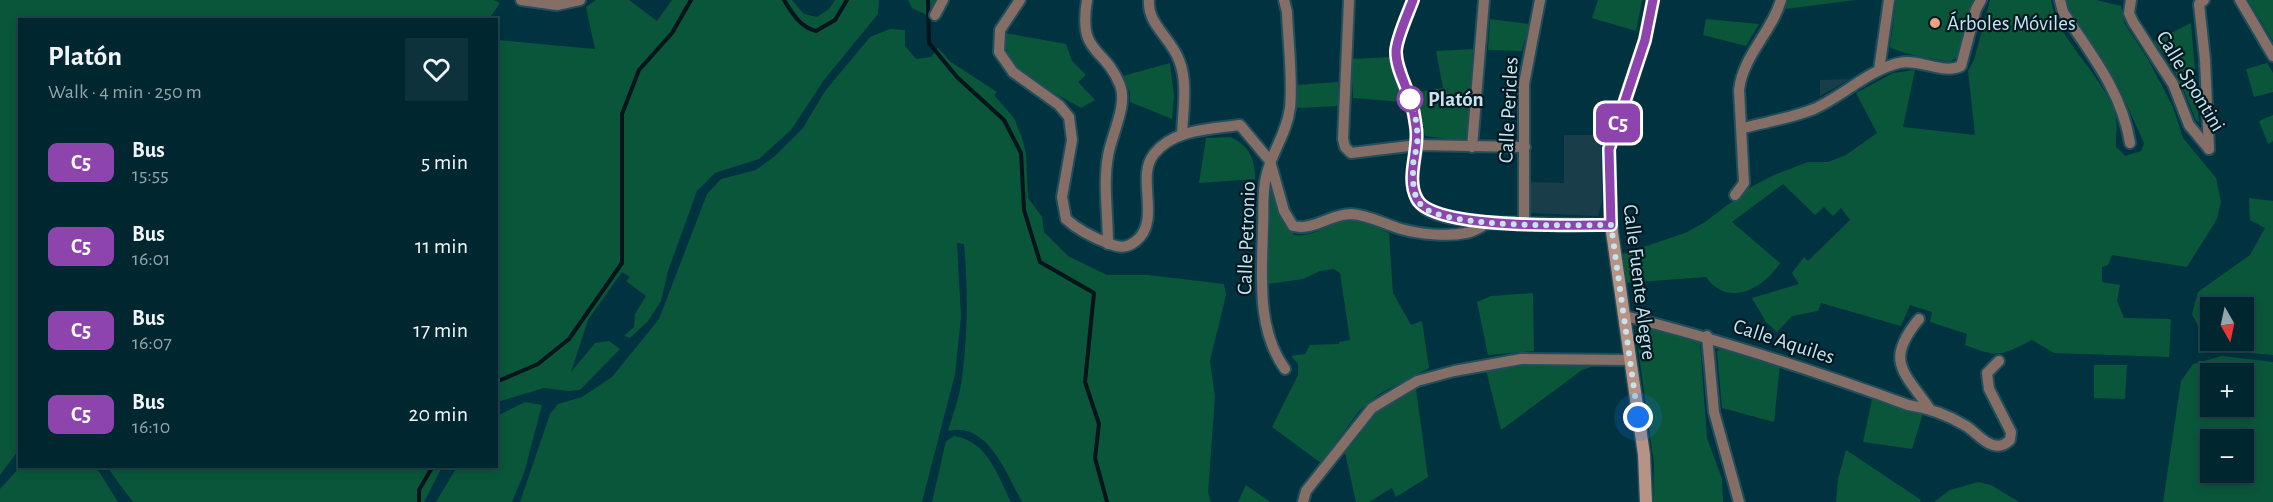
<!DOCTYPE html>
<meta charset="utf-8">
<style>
:root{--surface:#002630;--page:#0e323c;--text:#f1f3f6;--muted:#95a5ab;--line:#22434c}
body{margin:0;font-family:"Alegreya Sans",sans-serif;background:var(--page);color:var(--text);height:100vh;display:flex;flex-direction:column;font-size:22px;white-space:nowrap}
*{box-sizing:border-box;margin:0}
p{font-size:20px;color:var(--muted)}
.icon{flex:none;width:33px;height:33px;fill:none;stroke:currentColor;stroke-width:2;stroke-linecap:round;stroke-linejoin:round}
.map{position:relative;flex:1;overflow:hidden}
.drawer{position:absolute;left:18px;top:18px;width:480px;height:450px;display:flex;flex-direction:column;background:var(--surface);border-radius:0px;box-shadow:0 3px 9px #0003,0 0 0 2px var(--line)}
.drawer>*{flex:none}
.badge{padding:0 12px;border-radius:9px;font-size:21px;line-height:39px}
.needle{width:39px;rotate:171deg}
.tools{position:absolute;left:2200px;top:297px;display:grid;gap:12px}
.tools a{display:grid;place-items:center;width:54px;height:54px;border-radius:0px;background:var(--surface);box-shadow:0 3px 9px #0003,0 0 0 2px var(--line);font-size:30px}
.you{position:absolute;width:30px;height:30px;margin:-15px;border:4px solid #fff;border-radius:50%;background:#1a73e8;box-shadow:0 0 0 9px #1a73e833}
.map>.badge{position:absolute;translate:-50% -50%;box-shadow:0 0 0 3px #fff}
.round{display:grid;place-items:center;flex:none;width:63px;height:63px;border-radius:0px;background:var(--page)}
.overview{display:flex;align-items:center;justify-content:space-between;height:102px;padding:0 30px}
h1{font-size:28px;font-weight:700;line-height:45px}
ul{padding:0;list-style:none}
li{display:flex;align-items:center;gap:18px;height:84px;padding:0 30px}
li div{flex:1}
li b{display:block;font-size:22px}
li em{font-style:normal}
li .badge{min-width:66px;font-weight:700;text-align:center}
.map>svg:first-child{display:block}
</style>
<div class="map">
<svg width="2273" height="502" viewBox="0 0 2273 502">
<rect width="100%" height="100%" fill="#003240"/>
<g fill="#193e49">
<polygon points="1850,79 1836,87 1820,96 1820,80"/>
<polygon points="1564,135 1601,135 1602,202 1598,216 1530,213 1530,182 1564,183"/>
</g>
<g fill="#0a563a" fill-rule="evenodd">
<polygon points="0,0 494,0 500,3 488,20 20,20 20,448 0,475"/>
<polygon points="596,0 629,0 657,21 672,0 792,0 804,14 817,17 829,9 835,0 879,0 878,14 824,80 791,130 759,159 715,173 697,191 668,271 661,301 648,321 630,338 624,336 634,327 635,314 646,296 626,281 630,277 622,272 588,320 571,372 595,343 609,341 620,349 580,390 569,391 544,388 497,402 497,40 595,49 586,7"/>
<polygon points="908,0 938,0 929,16 912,8"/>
<polygon points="1598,0 1642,0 1636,31 1592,18"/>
<polygon points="1787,0 1855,0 1785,9"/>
<path d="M1896,0H1974L1957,57L1950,62C1938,60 1897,53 1890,47Z"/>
<path d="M1990,0H2051C2056,38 2100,72 2114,110C2119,123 2115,134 2116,147L2125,156L2141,151L2144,143L2117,83L2067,5V0H2096L2121,6L2125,24L2149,61L2173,107L2183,138L2216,178L2221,202L2217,219L2187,267L2112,255L2108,265L2102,267V282L2120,285L2117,301L2124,318L2171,319L2169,357L2054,353L2032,340C2000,356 1999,358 1965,345L1967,334L1930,322L1932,312L1910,305L1901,326L1821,303L1818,311L1792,316L1777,332L1766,322L1752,298L1799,284L1792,273L1804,257L1808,261L1850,220L1841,208L1833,216L1824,207L1815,215L1783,184L1732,222L1780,263C1763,289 1728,308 1706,277L1625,283L1620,255L1685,233L1705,222L1751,187L1774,175L1808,162H1828L1846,155L1877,133L1856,93L1893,73L1915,70L1903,127L1975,135L1968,71L1974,60Z"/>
<polygon points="2248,0 2273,0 2273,41"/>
<polygon points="1490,19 1529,24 1522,51 1488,50"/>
<polygon points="1706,19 1759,24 1746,46 1703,35"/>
<path d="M2191,23L2199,122L2196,121C2185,92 2175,65 2153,42Z"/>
<path d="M890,29L905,30V46L916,59L931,57L938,48L951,62L997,92L994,95L1014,118L1022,138L1026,154L1028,198L1042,217L1044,232L1068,256L1107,275H1148L1224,284L1226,295L1210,361L1215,397L1208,493L1211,502H1022C1007,475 988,421 948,431C953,414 960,396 962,378C968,333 968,288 964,244L957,243L961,317L955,374L922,502H520L550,414L558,404L582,397L612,377L659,319L707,194L721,179L756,170L775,156L803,128L825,91L870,37Z"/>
<path d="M1005,33L1066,44L1072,61L1086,75L1078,82L1095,100L1081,108C1055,92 1000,71 1005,33Z"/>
<polygon points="1473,49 1467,138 1464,141 1425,136 1416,92 1443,88 1436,51"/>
<polygon points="1392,57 1404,102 1353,98 1351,59"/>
<polygon points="1170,63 1174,96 1172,119 1130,102 1130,93 1123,76"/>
<polygon points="2267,63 2273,73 2273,92 2254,97 2246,69"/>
<polygon points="1338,82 1339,106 1297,108 1296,85"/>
<polygon points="2273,115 2273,141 2268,144 2259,121"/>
<path d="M1230,137C1249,145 1255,159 1255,179L1199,183L1206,138Z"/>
<path d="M1271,182L1278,213L1294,235C1314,238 1329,222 1349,220C1363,219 1377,227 1389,233L1393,293L1411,325L1422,321L1429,368L1379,394L1359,411L1321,463L1272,427L1298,375V364L1291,356L1305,354L1310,345L1339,344V342L1350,340L1340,273L1334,269L1320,271L1303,279L1268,284Z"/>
<path d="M2249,198L2273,201V355L2239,352L2207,344L2192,314L2198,292L2250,255L2265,228L2250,220ZM2211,308H2244V340H2211Z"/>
<polygon points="1533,293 1534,351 1488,355 1477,302 1491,296"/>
<polygon points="1642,328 1696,339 1700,343 1707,438 1722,479 1723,502 1653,502 1654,464 1636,333"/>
<polygon points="1720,347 1780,364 1774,422 1722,408 1717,352"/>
<path d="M2222,356L2273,362V502H2163L2181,381L2193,364ZM2211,374H2244V406H2211ZM2211,440H2244V472H2211Z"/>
<polygon points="1515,364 1594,366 1582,370 1501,430 1486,370"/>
<polygon points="2094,365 2127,365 2125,399 2094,398"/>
<polygon points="1416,389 1428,477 1396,497 1392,488 1369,502 1356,502 1345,453 1376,413"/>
<polygon points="1872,399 1923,413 1912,449 1863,442"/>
<polygon points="525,402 542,405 524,473 512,502 436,502 457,467 496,466 497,416"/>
<path d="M954,436C988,441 997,475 1011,502H932L946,441Z"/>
<polygon points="1846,450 1921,500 1920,502 1836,502 1838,479"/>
<polygon points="20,467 96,467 118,502 0,502 0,489"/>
<polygon points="107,467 442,467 424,502 133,502"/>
<polygon points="1978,482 1991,485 2019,502 1934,502 1950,490"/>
<polygon points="1246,485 1270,502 1238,502"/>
</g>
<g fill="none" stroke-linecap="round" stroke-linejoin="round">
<g stroke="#04141a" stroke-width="4">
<path d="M784,0C792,13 800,27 816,31L835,20L847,0"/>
<polyline points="928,0 929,43 957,77 1004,120 1021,153 1024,210 1040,262 1094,293 1085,382 1099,424 1095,458 1107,502"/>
<polyline points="496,382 538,364 569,339 622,263 622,114 639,70 672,33 691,0"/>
<polyline points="419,502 419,490 433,466"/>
</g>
<g stroke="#204e5c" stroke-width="14">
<g id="street">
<polyline points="521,0 557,5 580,0"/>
<path d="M1020,0L1000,30L999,52L1013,72L1059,105L1069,117L1072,140L1062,197L1066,219C1079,231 1094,238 1110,244C1120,248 1127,248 1136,241C1162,220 1135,177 1154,154C1173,129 1212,129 1240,125L1270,161L1284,211L1293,226C1314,231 1330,214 1351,214C1369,215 1384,224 1401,229C1419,234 1447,237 1466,233C1473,232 1481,227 1487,223"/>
<path d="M1087,0C1078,56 1104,45 1120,85C1128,105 1111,136 1108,156C1103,184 1108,215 1108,244"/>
<path d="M1149,0C1147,24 1171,38 1179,60C1188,82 1183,111 1182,134"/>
<path d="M1284,0L1287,12C1288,42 1293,79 1290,108C1287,133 1271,153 1266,177C1262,193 1264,211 1263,227C1262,275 1256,329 1285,369"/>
<polyline points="1349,0 1343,139 1345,147 1351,153 1417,145 1525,147"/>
<path d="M1413,0C1408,14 1396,40 1396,53C1397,82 1417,108 1417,138C1418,159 1404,187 1421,205C1434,220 1469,220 1487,223"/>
<polyline points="1540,0 1524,84 1524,223 1611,225"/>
<path d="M2060,0L2063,12C2091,54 2122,92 2130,143"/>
<polyline points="2131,0 2129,13 2133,22 2173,84 2189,125 2209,149"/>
<polyline points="2204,0 2199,4 2205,60 2209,149"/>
<polyline points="2240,0 2273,56"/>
<polyline points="935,15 943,0"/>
<polyline points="1879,70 1889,0"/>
<path d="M1743,128C1766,122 1792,118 1814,109C1841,97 1871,69 1899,63C1919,58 1943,75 1961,66L1976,9L1981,0"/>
<polyline points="1472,147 1484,0"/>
<path d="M1735,195L1744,183L1739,90C1743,55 1772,32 1781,0"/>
<path d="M1625,316C1722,340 1815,371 1908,405C1929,408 1948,415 1966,426C1976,432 1982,442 1993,445C2000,447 2005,445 2010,440L2011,432L1989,389L1987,373L1999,361"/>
<path d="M1919,319C1884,361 1904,372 1929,408"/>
<polyline points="1707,336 1714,412 1739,502"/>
<polyline points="1303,502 1306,491 1372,408 1417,381 1454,371 1521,359 1630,360"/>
</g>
</g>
<g stroke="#204e5c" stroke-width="15">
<g id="secondary">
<polyline points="1487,223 1524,223"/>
<polyline points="1646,502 1644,455 1611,225 1609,149 1645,40 1653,0"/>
</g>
</g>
<use href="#street" stroke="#846e66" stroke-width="10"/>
<use href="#secondary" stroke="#b69385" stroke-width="12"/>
</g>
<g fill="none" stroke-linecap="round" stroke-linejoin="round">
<g stroke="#fff" stroke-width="14">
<path id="line" d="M1413,0C1408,14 1396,39 1396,52C1396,70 1408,88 1412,105C1414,112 1415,120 1416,127C1420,150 1405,177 1417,199C1433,230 1576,225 1611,225L1609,149L1645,40L1653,0"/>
</g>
<use href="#line" stroke="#8e44ad" stroke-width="9"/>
<path stroke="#c6e3ee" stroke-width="6" stroke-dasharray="0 10.8" d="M1410,99C1414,104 1419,133 1417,145C1416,153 1413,159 1413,167C1413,180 1412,196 1422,206C1445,229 1575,225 1611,225L1638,417"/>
</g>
<circle fill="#f2a080" stroke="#011820" stroke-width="2" cx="1935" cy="23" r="6"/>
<circle fill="#fff" stroke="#8e44ad" stroke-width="3" cx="1410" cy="99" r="12"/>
<g text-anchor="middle" stroke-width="4.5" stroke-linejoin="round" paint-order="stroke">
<g font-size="21" fill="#c6e3ee" stroke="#011820" text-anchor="start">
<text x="1947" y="30">Árboles Móviles</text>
</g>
<g font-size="21" fill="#c6e3ee" stroke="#011820">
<text transform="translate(2191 81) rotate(59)" y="7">Calle Spontini</text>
<text transform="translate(1508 110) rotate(-87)" y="7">Calle Pericles</text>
<text transform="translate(1246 238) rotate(-88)" y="7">Calle Petronio</text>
<text transform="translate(1640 282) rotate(83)" y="7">Calle Fuente Alegre</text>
<text transform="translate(1784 341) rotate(18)" y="7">Calle Aquiles</text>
</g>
<g font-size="21" font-weight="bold" fill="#c6e3ee" stroke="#011820" text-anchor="start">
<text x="1428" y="106">Platón</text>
</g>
</g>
</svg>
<div class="tools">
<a><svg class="needle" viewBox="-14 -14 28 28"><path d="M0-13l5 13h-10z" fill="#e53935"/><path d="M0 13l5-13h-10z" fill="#95a5ab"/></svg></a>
<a>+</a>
<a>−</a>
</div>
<div class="you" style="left:1638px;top:417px"></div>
<b class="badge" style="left:1618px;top:123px;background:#8e44ad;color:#fff">C5</b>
<section class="drawer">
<div class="overview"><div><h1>Platón</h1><p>Walk · 4 min · 250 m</p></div><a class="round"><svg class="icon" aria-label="heart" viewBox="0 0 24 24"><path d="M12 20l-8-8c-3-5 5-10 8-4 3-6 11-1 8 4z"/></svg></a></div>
<ul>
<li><span class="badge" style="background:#8e44ad;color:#fff">C5</span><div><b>Bus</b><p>15:55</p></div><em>5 min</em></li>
<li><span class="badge" style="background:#8e44ad;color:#fff">C5</span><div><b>Bus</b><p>16:01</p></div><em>11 min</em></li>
<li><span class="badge" style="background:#8e44ad;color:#fff">C5</span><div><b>Bus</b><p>16:07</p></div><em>17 min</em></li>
<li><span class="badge" style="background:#8e44ad;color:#fff">C5</span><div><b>Bus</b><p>16:10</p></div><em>20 min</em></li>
</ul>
</section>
</div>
